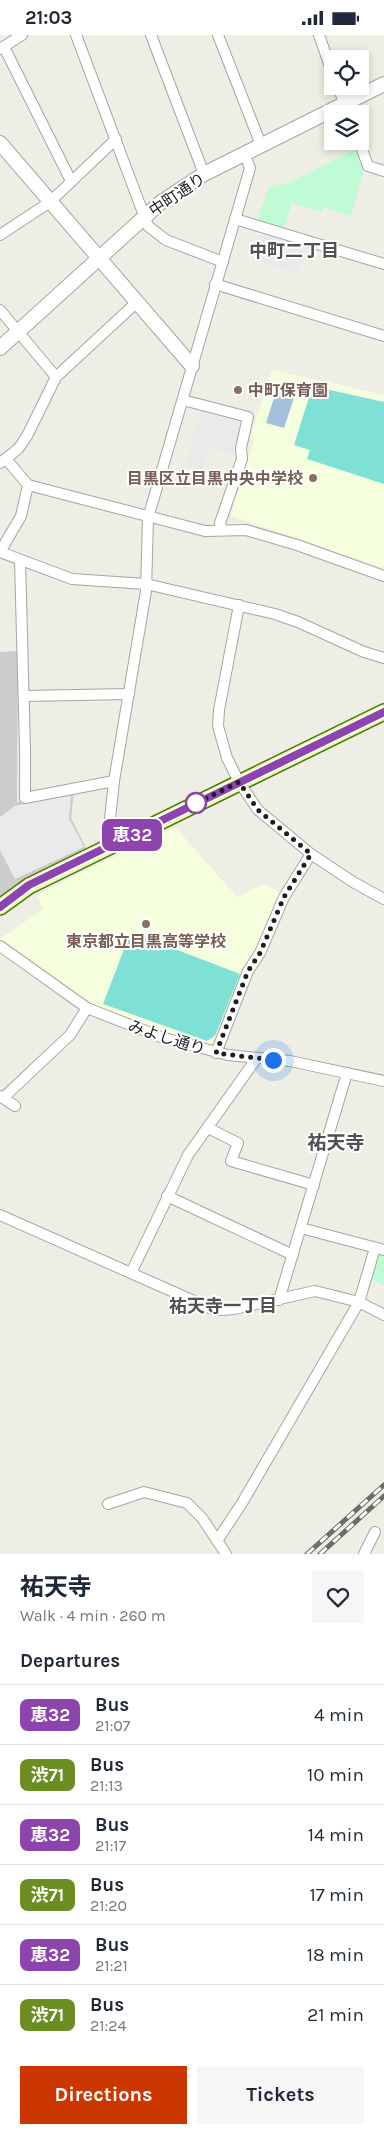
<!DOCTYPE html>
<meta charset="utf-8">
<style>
:root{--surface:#fff;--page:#f6f6f7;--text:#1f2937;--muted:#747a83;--line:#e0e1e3;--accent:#cc3600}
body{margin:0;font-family:Karla,"Noto Sans JP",sans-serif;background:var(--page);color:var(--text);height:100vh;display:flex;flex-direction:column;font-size:19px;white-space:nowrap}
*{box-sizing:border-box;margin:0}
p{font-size:16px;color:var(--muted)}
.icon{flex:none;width:28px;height:28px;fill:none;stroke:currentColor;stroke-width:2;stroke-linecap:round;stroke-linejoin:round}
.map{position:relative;height:1519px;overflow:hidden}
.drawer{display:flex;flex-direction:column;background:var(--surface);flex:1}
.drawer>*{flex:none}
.badge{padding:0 10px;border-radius:8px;font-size:18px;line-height:32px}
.tools{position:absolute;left:324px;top:15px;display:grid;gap:10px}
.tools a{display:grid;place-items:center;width:45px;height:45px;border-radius:0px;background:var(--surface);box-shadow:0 2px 8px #0003;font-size:25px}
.you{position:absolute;width:25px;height:25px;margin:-12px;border:4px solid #fff;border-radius:50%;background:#1a73e8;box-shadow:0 0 0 8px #1a73e833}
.map>.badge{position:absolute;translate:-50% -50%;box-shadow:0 0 0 2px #fff}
h2{padding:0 20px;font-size:19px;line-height:45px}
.round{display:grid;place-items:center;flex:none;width:52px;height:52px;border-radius:0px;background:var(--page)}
.summary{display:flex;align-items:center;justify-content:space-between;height:85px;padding:0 20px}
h1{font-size:24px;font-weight:700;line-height:38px}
.cta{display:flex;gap:10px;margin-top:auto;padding:10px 20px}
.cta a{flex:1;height:58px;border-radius:0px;background:var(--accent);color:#fff;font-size:20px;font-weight:700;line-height:58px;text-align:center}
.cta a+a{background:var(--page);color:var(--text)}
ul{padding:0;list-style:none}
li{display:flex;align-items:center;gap:15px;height:60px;padding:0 20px;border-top:1px solid var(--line)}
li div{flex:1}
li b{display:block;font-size:19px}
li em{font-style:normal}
li .badge{min-width:55px;font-weight:700;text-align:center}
.status{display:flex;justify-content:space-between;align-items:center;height:35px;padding:0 25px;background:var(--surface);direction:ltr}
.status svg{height:14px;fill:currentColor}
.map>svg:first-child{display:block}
</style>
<div class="status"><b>21:03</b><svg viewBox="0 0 49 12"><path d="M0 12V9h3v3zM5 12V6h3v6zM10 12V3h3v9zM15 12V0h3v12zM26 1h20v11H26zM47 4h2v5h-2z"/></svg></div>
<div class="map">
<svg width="384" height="1519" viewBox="0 0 384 1519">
<rect width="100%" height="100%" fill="#efeee4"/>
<g fill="#f6ffdd">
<polygon points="272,335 384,360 384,533 231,481 254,405 250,403"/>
<polygon points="175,792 237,862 264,849 283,859 219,1006 206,1012 156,997 87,971 0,909 0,904 43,874 37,860"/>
</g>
<polygon fill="#ccc" points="18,616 17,767 74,757 71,783 86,813 26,843 0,862 0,617"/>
<g fill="#bffbd4">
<polygon points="358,113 365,131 351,181 323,172 321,177 292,168 283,195 257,187 269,151 289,148"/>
<polygon points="378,1219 384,1221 384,1250 371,1244"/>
</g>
<g fill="#7fe0d5">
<polygon points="321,353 384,367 384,449 307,424 310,415 294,410 311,356"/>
<polygon points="133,898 240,939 215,1001 207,1006 103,969 128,904"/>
</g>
<g fill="#eaeaea">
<polygon points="263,197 306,212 297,239 254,225"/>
<polygon points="202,373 245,384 239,421 208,412 201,437 185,432"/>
<polygon points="71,760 69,784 84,812 15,844 0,815 0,782 15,771"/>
</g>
<polygon fill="#a3c1de" points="279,347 297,354 284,393 266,388"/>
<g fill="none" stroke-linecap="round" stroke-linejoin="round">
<g stroke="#a5a5a5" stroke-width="12">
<g id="minor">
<polyline points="76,0 148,191 166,205 223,227"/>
<polyline points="151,0 204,139"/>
<polyline points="218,0 261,110"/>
<polyline points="319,0 332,37"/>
<polyline points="4,12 71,146"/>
<polyline points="0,14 22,0"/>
<polyline points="338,51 348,79"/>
<polyline points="359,106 368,131 384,136"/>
<polyline points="235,184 384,229"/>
<polyline points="0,200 50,167 116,104"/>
<polyline points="215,249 384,301"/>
<polyline points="0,275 56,342"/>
<polyline points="183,365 248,382 241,413 242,424 220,488 222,495"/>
<polyline points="7,425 28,450 205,496 246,495 297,510 384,541"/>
<polyline points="0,428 18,414 27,401 56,342 136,268"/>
<polyline points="0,517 72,544 146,549 275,579 298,587 364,617 384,623"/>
<polyline points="0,517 21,481 28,450"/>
<polyline points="20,525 25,714 25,763 114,746"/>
<polyline points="239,570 219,675 218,691 227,723 239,747 258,775 311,819 353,847 384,864"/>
<polyline points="24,661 129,659"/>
<polyline points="107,812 114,746 146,556 148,483 250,133 244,118"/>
<polyline points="0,911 87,973 161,1002 228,1020 290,1026 384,1046"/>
<polyline points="216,1018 248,936 260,918 284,862 311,819"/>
<polyline points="0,1061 15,1071"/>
<polyline points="3,1063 70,1000 87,973"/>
<polyline points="208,1093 238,1108 231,1126 314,1150"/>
<polyline points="167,1161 293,1220"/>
<polyline points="0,1180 212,1274 223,1275 234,1274 315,1256 359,1267 384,1280"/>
<polyline points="301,1193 384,1215"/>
<polyline points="131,1238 188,1120 256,1024"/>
<polyline points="279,1265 347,1038"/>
<polyline points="108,1469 144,1457 187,1468 202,1483 226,1519"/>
<polyline points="217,1506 242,1468 359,1267 375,1213"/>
<polyline points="364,1519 375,1497"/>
</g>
</g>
<g stroke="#a5a5a5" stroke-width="16">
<g id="tertiary">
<polyline points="0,108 192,331"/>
<polyline points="0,313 160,168 204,139 384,49"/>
</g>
</g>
<g stroke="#4c7802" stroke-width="18">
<polyline id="secondary" points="0,872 29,851 384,677"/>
</g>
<use href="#minor" stroke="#fff" stroke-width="10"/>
<use href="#tertiary" stroke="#fff" stroke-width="14"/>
<use href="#secondary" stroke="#e5fbb6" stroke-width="15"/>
<g stroke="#6c6c6c" stroke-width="5">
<g id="rail">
<polyline points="307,1519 384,1450"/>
<polyline points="320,1519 384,1461"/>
</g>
</g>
<use href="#rail" stroke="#fff" stroke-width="3" stroke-dasharray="9" stroke-linecap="butt"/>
</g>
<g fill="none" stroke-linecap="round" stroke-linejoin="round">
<g stroke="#fff" stroke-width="11">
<polyline id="line" points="0,872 29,850 384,677"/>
</g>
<use href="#line" stroke="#8e44ad" stroke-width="8"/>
<polyline stroke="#1e1e1e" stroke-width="5" stroke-dasharray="0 9" points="196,768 193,770 239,747 258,775 311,819 284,862 260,918 248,936 216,1018 273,1025"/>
</g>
<g fill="#8d6e63" stroke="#fff" stroke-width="2">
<circle cx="238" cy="355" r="5"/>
<circle cx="313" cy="443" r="5"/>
<circle cx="146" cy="889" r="5"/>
</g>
<circle fill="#fff" stroke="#8e44ad" stroke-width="2.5" cx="196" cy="768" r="10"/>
<g text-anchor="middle" stroke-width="4" stroke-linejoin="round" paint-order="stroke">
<g font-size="16" fill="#1e1e1e" stroke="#fff">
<text transform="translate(177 159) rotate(-34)" y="6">中町通り</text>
<text transform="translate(167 1002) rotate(18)" y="6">みよし通り</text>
</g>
<g font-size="16" font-weight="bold" fill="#785e54" stroke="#fff" text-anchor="start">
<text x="248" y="361">中町保育園</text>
<text x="303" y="449" text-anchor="end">目黒区立目黒中央中学校</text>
<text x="146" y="912" text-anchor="middle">東京都立目黒高等学校</text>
</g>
<g font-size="18" font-weight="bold" fill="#515151" stroke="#fff">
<text x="294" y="222">中町二丁目</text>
<text x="223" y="1277">祐天寺一丁目</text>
</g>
<g font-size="19" font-weight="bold" fill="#515151" stroke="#fff">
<text x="336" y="1114">祐天寺</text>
</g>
</g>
</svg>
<div class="tools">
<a><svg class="icon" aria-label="locate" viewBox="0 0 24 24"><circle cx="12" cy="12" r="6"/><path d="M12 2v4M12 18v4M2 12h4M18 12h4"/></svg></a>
<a><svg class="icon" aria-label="layers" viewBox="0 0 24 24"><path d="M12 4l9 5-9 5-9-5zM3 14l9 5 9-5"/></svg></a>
</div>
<div class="you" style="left:273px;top:1025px"></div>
<b class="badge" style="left:132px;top:800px;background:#8e44ad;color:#fff">恵32</b>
</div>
<section class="drawer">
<div class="summary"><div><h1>祐天寺</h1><p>Walk · 4 min · 260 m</p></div><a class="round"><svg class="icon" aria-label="heart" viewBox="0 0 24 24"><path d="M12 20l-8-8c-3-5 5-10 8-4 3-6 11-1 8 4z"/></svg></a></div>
<h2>Departures</h2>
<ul>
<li><span class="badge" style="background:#8e44ad;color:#fff">恵32</span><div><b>Bus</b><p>21:07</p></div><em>4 min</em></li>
<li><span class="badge" style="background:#6b8e23;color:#fff">渋71</span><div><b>Bus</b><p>21:13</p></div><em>10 min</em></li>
<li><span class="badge" style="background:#8e44ad;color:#fff">恵32</span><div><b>Bus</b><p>21:17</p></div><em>14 min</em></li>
<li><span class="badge" style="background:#6b8e23;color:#fff">渋71</span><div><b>Bus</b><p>21:20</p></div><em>17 min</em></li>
<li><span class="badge" style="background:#8e44ad;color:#fff">恵32</span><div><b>Bus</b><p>21:21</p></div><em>18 min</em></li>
<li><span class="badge" style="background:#6b8e23;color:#fff">渋71</span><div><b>Bus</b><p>21:24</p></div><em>21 min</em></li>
</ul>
<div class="cta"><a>Directions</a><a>Tickets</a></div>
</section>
